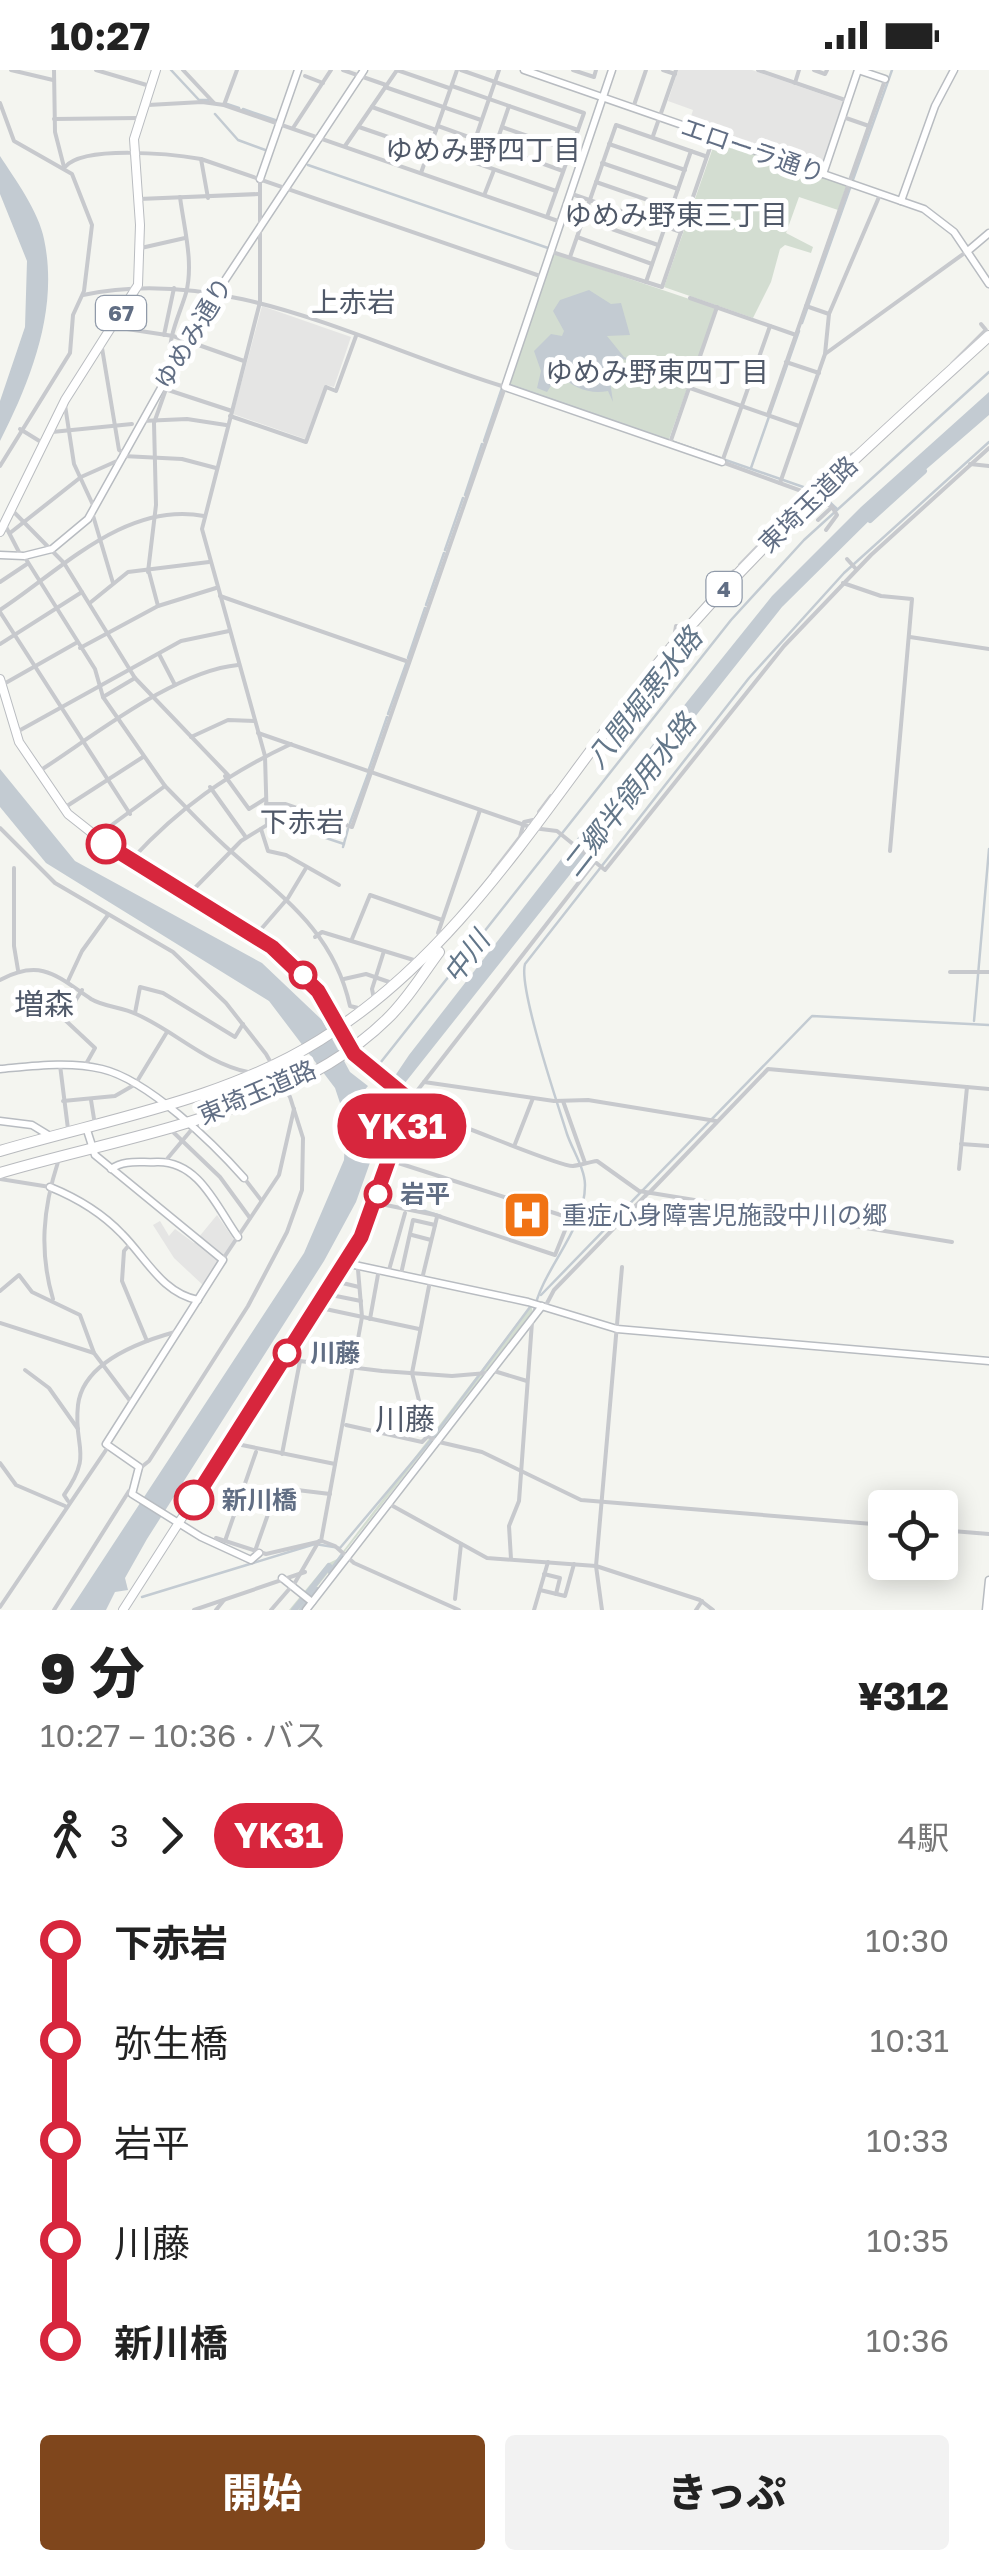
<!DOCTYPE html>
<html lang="ja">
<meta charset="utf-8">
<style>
:root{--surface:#fff;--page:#f2f2f2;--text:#222;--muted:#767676;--accent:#7f461c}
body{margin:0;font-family:"Golos Text","Noto Sans JP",sans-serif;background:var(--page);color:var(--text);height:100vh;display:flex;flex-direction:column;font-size:38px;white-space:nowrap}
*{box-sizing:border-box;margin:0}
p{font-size:32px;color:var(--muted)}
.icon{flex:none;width:55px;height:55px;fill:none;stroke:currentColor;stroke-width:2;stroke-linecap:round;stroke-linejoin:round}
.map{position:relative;height:1540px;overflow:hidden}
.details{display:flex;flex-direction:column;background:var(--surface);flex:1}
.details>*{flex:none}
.badge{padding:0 20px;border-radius:32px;font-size:35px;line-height:65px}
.tools{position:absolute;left:868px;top:1420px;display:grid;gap:20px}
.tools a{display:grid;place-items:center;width:90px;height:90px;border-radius:10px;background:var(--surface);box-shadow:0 5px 25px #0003;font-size:50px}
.map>.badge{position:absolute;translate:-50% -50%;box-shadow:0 0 0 5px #fff}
.legs{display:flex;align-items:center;gap:15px;height:110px;padding:0 40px;font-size:32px}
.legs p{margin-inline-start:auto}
.overview{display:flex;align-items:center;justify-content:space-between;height:170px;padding:0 40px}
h1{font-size:55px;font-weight:800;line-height:75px}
.button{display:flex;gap:20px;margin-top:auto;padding:20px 40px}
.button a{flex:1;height:115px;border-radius:10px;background:var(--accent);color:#fff;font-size:40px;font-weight:800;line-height:115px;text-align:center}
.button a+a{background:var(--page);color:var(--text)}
ul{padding:0 40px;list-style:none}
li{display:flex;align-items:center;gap:35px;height:100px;font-size:38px}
li i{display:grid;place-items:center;width:15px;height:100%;margin:0 12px;background:currentColor}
li i::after{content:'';width:25px;height:25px;margin:-12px;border:8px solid;border-radius:50%;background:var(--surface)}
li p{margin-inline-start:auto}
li:first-child i{background:linear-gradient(#0000 50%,currentColor 0)}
li:last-child i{background:linear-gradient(currentColor 50%,#0000 0)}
.status{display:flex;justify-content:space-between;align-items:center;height:70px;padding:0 50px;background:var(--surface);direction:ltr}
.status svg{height:28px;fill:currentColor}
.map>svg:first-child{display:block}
</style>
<div class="status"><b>10:27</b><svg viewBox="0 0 49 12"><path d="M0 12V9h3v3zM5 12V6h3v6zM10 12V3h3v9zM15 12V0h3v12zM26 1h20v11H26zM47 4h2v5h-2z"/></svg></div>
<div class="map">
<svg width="989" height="1540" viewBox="0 0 989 1540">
<rect width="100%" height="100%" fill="#f4f5f0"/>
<g fill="#e5e5e4">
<polygon points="678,0 752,0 844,32 822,96 689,53 693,40 668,31"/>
<polygon points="262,236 351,267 334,317 326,315 305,369 233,344"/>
<polygon points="217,1145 235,1171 204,1216 174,1188 153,1155 160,1151 169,1166 175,1159 194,1173"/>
</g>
<g fill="#d3ddd1">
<polygon points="716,69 847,114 838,140 799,127 786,163 813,177 811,183 785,175 780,179 771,212 753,248 664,217"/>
<polygon points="553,183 716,238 669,369 506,313"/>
<polygon points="531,1235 533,1242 299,1540 289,1540 327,1494 337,1489"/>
</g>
<g fill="#c3cbd2">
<path d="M0,86C15,109 39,142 44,169C59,239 31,310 0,371V331L25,257L27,191L0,124Z"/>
<path d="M589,220L611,234L621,233L630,265L607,266L624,287L634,291L622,289L601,302L602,309L610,311L613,332L608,321C591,324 574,320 559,303L547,322L537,318L541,301L534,281L551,264L562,266L564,261L553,241L560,230Z"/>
<polygon points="989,322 989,345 886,434 782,537 393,1028 356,1132 324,1191 147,1469 125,1508 128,1520 115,1522 106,1540 70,1540 304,1183 344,1090 346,1051 335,1018 269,931 46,793 0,737 0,699 75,791 262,893 322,950 350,1002 368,1016 358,1028 366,1049 409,985 576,770 772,526 861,437"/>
</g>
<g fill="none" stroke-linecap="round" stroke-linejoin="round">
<g stroke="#c3cbd2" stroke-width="2.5">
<polyline points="171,0 199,30 208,30"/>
<polyline points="227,34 239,38"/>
<polyline points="243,39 278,51"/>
<polyline points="215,44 238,70 268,81"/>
<polyline points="308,95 548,178"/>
<polyline points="802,253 892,0"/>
<polyline points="510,315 809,419"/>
<polyline points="484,371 502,318"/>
<polyline points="751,398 799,261"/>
<polyline points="821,424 837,439"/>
<polyline points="465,425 482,374"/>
<polyline points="445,480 463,428"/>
<polyline points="426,535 444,483"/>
<polyline points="408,588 425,538"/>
<polyline points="388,644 406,594"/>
<polyline points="369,699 387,647"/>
<polyline points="276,753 298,759"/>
<polyline points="350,753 368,704"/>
<polyline points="320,766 344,774"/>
<polyline points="343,777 348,759"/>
<polyline points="974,951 989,779"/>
<polyline points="377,997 731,550 804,470 989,302"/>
<polyline points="399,1133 441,1146"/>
<polyline points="541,1225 812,946 989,955"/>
<path d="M534,1241C542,1199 585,1161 585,1115C585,1099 572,1079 567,1064C558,1035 518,917 525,894L749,608L844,503L989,372"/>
<polyline points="142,1527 315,1474 340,1478 430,1371 530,1237"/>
</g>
<g stroke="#c3cbd2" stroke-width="6">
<polyline points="870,450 924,401"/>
<polyline points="331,1502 342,1487"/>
<polyline points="307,1524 329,1496"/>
<polyline points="294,1540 303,1529"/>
<polyline points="302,1540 317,1520"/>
</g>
<g stroke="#b8bcc1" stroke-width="9">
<g id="secondary">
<polyline points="524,0 924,139 954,162 989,214"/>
<polyline points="612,0 505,317 722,392"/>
<polyline points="823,104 858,0 885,9"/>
<polyline points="260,109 298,0"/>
<polyline points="901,131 935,36 954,0"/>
<polyline points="969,180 989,163"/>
<polyline points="0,485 24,486 52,479 88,449 200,248 364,0"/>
<path d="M0,999C33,996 69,991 102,999C148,1010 213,1073 244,1108"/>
<polyline points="0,1051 32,1055 50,1066"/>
<polyline points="86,1057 95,1085 223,1190 106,1374 139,1397 132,1424 201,1467 251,1490 259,1483"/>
<path d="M111,1099C125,1089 141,1093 157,1092C199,1091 216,1136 238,1167"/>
<path d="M50,1117C77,1128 102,1143 122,1164C146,1188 162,1223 198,1230"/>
<polyline points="345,1193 528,1232 617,1259 989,1291"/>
<polyline points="282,1508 312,1532"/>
<polyline points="306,1540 542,1236"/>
<polyline points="986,1540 989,1510"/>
</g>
</g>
<g stroke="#b9bcc0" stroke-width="10">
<g id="primary">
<polyline points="0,462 65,330 138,215 140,155 134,69 156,0"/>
<polyline points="0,609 19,672 68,744 106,774 272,877 317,921 354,984 410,1030 373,1142 356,1176 123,1540"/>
</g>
</g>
<g stroke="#b8babe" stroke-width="12">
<g id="highway">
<path d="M0,1081C108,1049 224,1030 320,970C470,877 555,716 666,584C764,468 877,368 989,266"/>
<path d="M0,1103C124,1066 292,1043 387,949C407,930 422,905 439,882"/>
</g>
</g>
<g stroke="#c7c9cd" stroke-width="4">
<polyline points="11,0 53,10"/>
<polyline points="54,0 55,62 64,97"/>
<polyline points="96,0 150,16"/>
<polyline points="183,0 214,33"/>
<polyline points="343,0 386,15"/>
<polyline points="397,0 449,18"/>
<polyline points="461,0 584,43 547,147"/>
<polyline points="573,0 594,7 596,0"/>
<polyline points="663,0 675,4"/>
<polyline points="758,0 848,31"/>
<polyline points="814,0 825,4 827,0"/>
<polyline points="305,6 323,13"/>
<polyline points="795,13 799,0"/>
<polyline points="452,16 578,60"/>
<polyline points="385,17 481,50"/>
<polyline points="0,33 14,71 72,104 92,155 84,221 73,245 70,283 0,396"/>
<polyline points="148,35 202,32 224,35 558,151"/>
<polyline points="224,35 237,0"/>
<polyline points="372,37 436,60"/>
<polyline points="633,38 646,0"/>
<polyline points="843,47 869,56"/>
<polyline points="54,49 138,48"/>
<polyline points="438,56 563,101"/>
<polyline points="359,57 429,81"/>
<polyline points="502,57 582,85"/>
<polyline points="293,58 331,0"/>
<polyline points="653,66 676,0"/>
<polyline points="609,74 685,100"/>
<polyline points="345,76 397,0"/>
<polyline points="430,77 556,121"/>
<polyline points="495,77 509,36"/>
<polyline points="201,89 208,128"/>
<polyline points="468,90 499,0"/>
<polyline points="602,93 678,119"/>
<path d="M65,97C84,75 172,84 201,89L540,206"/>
<polyline points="421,103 457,0"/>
<polyline points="260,109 260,232 202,459 265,686 267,755"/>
<polyline points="596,112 671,138"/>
<polyline points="485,123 494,100"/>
<polyline points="572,124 681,162"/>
<polyline points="139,129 259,124"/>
<polyline points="583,149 658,175"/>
<polyline points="577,167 652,194"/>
<polyline points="141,178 185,168"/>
<polyline points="552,182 662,217 714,66"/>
<polyline points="570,187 616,55 705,86"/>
<polyline points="646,212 691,81"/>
<path d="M83,225C229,194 368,276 505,317L352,757L285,734H266"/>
<polyline points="690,228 796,265"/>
<polyline points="806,236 829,244"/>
<polyline points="770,256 722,392 807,423"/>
<polyline points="114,257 173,266 244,291"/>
<polyline points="164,265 174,218"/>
<polyline points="102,278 119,380 124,383"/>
<polyline points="825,284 966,182"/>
<path d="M172,292C165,272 180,244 186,223C194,193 184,158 180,127"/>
<polyline points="786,292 819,303"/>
<polyline points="952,294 986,260 981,254"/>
<polyline points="690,318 799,356"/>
<polyline points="165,319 232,341"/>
<polyline points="65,335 74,394 93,435"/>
<polyline points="768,345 885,10"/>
<polyline points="230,346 306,372 326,317 336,321 356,266"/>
<polyline points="142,351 187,349 226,355"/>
<polyline points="20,359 41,372"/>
<polyline points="52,362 132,354"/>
<polyline points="670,373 717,237"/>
<polyline points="123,386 182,389 216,398"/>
<polyline points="970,394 989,396"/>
<polyline points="780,413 825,284 829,244 879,127"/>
<polyline points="820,429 832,437"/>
<polyline points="11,439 64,493 135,608 228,705"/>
<polyline points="92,442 113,513"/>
<polyline points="818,450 832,437"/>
<polyline points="5,455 21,486"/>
<polyline points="826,460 837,445 832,437"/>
<polyline points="10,463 81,407 117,391"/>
<polyline points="24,486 95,599 103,627 165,716 98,765"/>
<polyline points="847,489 856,499"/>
<polyline points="740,495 803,430 805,422 853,384"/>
<polyline points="148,502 156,435 154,353 166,319"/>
<polyline points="149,502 158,536"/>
<polyline points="0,512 27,494"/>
<polyline points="843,513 881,526 912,529 890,781"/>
<polyline points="716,520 734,501"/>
<polyline points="220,526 409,592"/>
<polyline points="91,532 128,502 209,492"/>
<path d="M0,540C60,501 125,431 204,446"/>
<polyline points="0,542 130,744"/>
<polyline points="910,567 989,579"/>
<polyline points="674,568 676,556 684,557"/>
<polyline points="0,574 82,522"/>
<polyline points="80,578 158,536 216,518"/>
<polyline points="159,584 175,615"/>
<polyline points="2,615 76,573"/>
<polyline points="103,627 135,608"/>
<polyline points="15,663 181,571 229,561"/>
<polyline points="258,663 533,758 557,761 605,800 784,576 871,485 989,378"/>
<polyline points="191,667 228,650 255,651"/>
<path d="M41,700C95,665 175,601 238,595"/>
<polyline points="225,706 249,739 265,729"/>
<path d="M165,716C185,736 204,757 225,776C280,826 333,859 350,936L358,938"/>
<polyline points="210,717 245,766"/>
<polyline points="67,736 143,687"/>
<polyline points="539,742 551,726"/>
<polyline points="0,758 55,813 173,882 226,933 266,984 290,1027 303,1068 302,1120 287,1162 248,1236 149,1391 139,1399"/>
<polyline points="261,759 268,781 286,785 339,815"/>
<path d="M132,789C179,738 227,704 291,674"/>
<polyline points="14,798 14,876 18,900"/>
<polyline points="493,802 520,767 524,752 533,750"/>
<polyline points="189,824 241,771 293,739"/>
<polyline points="256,865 288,828 306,798"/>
<polyline points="441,865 438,863 480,740"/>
<polyline points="315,867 322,862 417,891"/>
<polyline points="352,869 370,825 442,850"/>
<polyline points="950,902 989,902"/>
<polyline points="344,909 366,904 392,913"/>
<path d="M0,910C41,888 57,906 91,929C104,937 122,937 136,944C175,961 205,993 248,1002"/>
<polyline points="68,911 82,881 108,845"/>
<polyline points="82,920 64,949 95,978 86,994"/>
<polyline points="374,929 372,919 384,881"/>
<polyline points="135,943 140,917 163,923 235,967 243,954"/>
<polyline points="60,995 68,1059"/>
<polyline points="424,1012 554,1031 588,1030 716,1051"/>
<polyline points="136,1013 167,962"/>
<polyline points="91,1030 95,1055"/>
<polyline points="410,1030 594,793"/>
<polyline points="63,1031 115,1026 134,1015"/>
<polyline points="563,1031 585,1093"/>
<path d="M404,1050L442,1059L453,1053C475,1060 561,1097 573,1096C581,1095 589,1092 597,1091L639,1121L952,1172"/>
<polyline points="172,1061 220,1107 250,1148"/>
<polyline points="515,1074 533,1028"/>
<polyline points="961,1074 989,1076"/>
<polyline points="167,1089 193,1058"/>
<polyline points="959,1099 967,1017"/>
<polyline points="244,1108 261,1130"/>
<polyline points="0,1109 50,1117"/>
<polyline points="649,1123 768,999 989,1019"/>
<polyline points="376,1133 435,1145 555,1185 570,1148 392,1091"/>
<polyline points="412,1165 431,1170"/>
<polyline points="130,1174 124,1181 122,1211 147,1271"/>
<polyline points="223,1189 279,1105 294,1039"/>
<polyline points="389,1200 405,1143"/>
<polyline points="401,1204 413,1150 435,1155"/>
<polyline points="422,1209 437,1147"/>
<polyline points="334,1211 359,1217"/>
<polyline points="0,1221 19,1205 32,1222 80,1245 94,1283 131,1332"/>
<polyline points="326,1224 361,1231"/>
<path d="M53,1229C39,1182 43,1138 58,1092"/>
<polyline points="316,1237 419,1259"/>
<polyline points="545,1237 554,1220 648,1123"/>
<polyline points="370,1249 379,1199"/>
<polyline points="0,1253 94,1283"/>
<polyline points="283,1289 382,1301 452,1306 487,1303"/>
<polyline points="25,1300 49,1318 78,1359"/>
<polyline points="494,1301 527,1311"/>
<polyline points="346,1355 422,1372 428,1366 435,1370"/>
<polyline points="428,1366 412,1303 430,1211"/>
<polyline points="439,1372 482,1382 581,1430 885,1455"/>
<polyline points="232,1373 335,1394"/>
<polyline points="282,1384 300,1291"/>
<polyline points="0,1393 16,1415 65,1436"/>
<polyline points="297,1420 330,1424"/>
<path d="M68,1431L64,1425C94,1382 73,1379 78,1335C83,1293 139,1272 175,1262"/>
<polyline points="391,1435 487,1488 596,1496 700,1530 713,1540"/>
<polyline points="940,1460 989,1464"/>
<polyline points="216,1468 266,1484 322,1471 335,1476 354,1493 459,1540"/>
<polyline points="225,1471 256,1382"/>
<polyline points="321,1471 362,1247 356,1176"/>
<polyline points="255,1481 272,1433"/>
<polyline points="511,1489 509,1456 519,1431 532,1252"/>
<polyline points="544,1504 560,1508 556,1524"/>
<polyline points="293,1516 319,1471"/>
<polyline points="540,1520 565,1526 574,1494"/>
<polyline points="455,1529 461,1474"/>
<polyline points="0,1537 108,1377"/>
<polyline points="54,1540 129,1421"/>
<polyline points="194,1540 305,1502"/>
<polyline points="216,1540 224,1530"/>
<polyline points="271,1540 291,1517"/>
<polyline points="534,1540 548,1492"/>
<polyline points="602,1540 596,1496 622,1197"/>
<polyline points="696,1540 702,1531"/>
</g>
<use href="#secondary" stroke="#fff" stroke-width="6"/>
<use href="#primary" stroke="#fff" stroke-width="8"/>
<use href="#highway" stroke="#fff" stroke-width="10"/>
</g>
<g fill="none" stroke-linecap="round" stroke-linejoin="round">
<g stroke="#fff" stroke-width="22">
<polyline id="line-1" points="106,774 272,877 318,921 354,984 410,1030 361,1167 194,1430"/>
</g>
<use href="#line-1" stroke="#d7263d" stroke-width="15"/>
</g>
<defs>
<g id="hospital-square" transform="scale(2.5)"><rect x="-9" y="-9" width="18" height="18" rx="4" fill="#f17314" stroke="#fff"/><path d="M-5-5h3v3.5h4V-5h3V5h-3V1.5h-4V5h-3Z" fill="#fff"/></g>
</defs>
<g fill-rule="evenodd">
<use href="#hospital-square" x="527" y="1145"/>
</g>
<g fill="#fff" stroke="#d7263d" stroke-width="5">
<circle cx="106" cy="774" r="18"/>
<circle cx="303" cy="905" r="12"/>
<circle cx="378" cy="1124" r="12"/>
<circle cx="287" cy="1283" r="12"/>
<circle cx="194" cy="1430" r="18"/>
</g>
<g text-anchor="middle" stroke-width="10" stroke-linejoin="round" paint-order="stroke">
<g fill="#fff" stroke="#909aa9" stroke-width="2.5">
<rect x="96" y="226" width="50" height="34" rx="8"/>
<rect x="706.5" y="502" width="35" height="34" rx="8"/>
</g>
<g font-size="22" font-weight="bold" fill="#616e84">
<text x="121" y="251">67</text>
<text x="724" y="527">4</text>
</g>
<g font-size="25" fill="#616e84" stroke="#fff">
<text transform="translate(753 80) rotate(19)" y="9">エローラ通り</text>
<text transform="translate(193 263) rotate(-59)" y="9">ゆめみ通り</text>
<text transform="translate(808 434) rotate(-44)" y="9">東埼玉道路</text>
<text transform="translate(257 1022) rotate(-23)" y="9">東埼玉道路</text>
</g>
<g font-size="25" font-weight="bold" fill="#616e84" stroke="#fff" text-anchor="start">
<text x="400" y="1133">岩平</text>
<text x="310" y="1292">川藤</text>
<text x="222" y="1439">新川橋</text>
</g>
<g font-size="25" fill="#616e84" stroke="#fff" text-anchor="start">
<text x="562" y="1154">重症心身障害児施設中川の郷</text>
</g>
<g font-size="28" fill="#505969" stroke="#fff">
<text x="483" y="90">ゆめみ野四丁目</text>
<text x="676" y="155">ゆめみ野東三丁目</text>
<text x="353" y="242">上赤岩</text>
<text x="657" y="312">ゆめみ野東四丁目</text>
<text x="302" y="762">下赤岩</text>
</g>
<g font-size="28" font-style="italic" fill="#627689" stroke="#fff">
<text transform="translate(644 628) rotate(-52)" y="10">八間堀悪水路</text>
<text transform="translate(629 725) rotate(-52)" y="10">二郷半領用水路</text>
<text transform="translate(466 887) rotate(-53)" y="10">中川</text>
</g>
<g font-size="30" fill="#505969" stroke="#fff">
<text x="44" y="945">増森</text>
<text x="405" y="1360">川藤</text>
</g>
</g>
</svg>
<div class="tools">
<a><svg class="icon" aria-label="locate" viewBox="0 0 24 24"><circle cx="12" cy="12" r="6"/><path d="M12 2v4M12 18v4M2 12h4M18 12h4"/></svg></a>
</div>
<b class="badge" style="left:402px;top:1056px;background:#d7263d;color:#fff">YK31</b>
</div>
<section class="details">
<div class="overview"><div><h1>9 分</h1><p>10:27 – 10:36 · バス</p></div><b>¥312</b></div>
<div class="legs"><svg class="icon" aria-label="walk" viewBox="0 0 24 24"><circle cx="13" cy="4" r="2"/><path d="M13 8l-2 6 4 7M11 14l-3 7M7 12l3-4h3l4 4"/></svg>3<svg class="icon" aria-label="forward" viewBox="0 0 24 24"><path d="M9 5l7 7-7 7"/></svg><b class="badge" style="background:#d7263d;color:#fff">YK31</b><p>4駅</p></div>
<ul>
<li><i style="color:#d7263d"></i><b>下赤岩</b><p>10:30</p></li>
<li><i style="color:#d7263d"></i><span>弥生橋</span><p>10:31</p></li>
<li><i style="color:#d7263d"></i><span>岩平</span><p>10:33</p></li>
<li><i style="color:#d7263d"></i><span>川藤</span><p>10:35</p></li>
<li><i style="color:#d7263d"></i><b>新川橋</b><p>10:36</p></li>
</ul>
<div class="button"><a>開始</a><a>きっぷ</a></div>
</section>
